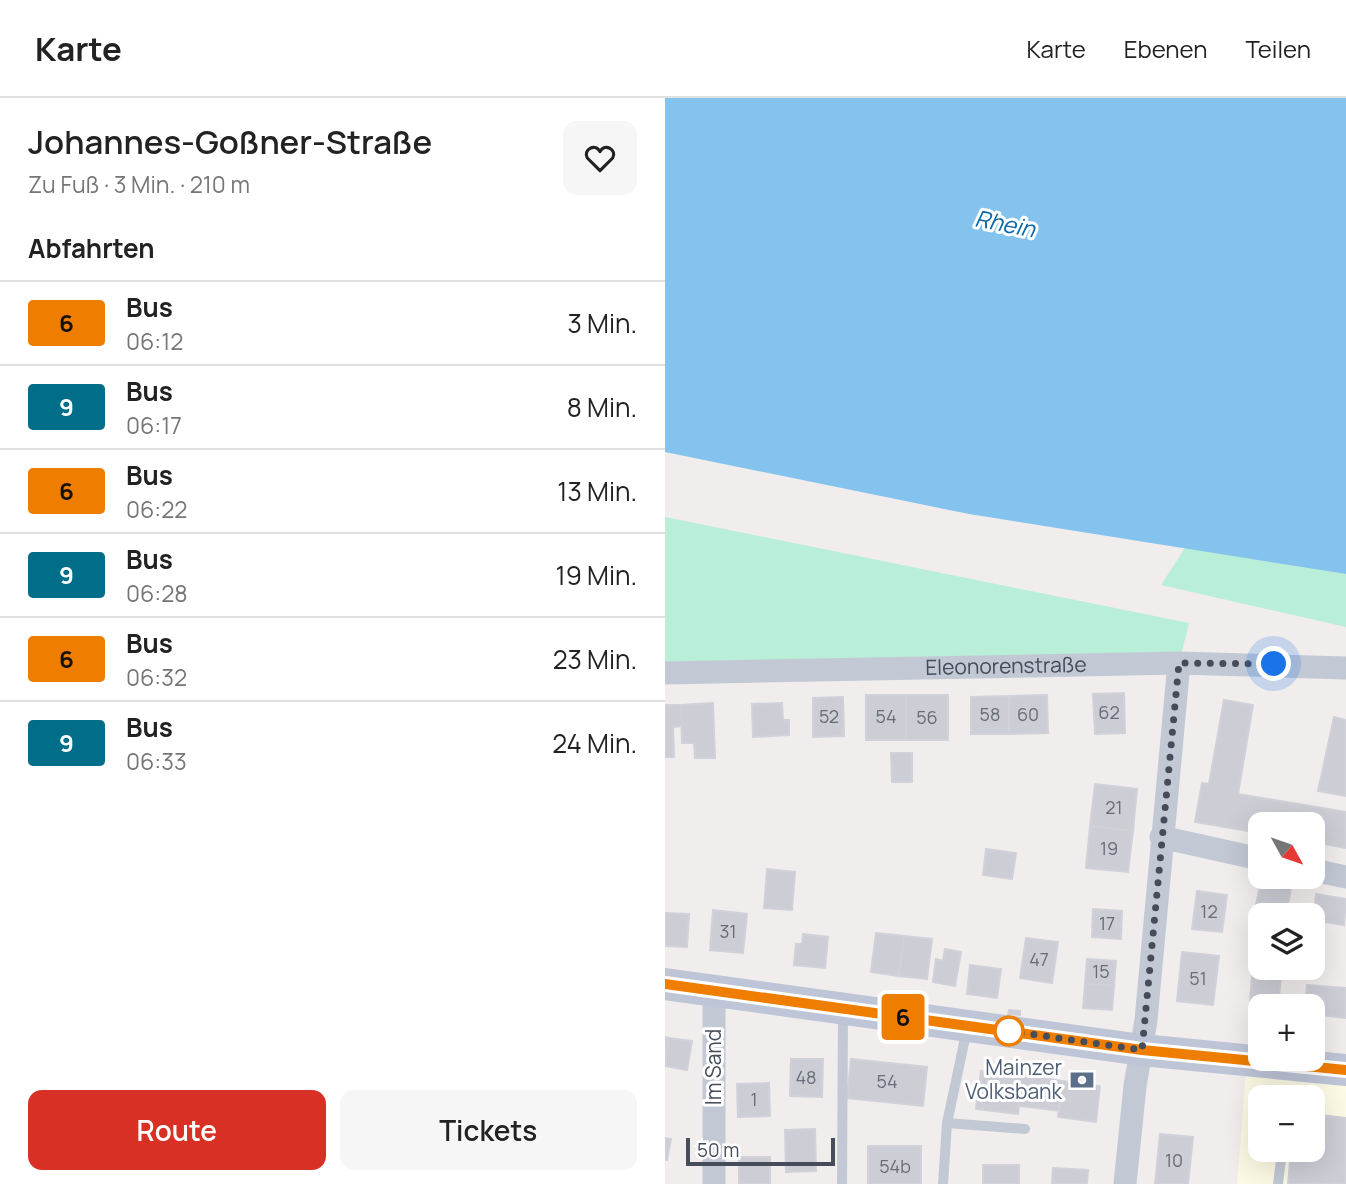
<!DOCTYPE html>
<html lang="de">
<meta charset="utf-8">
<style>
:root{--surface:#fff;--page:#f6f6f6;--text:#222;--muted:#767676;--line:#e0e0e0;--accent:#d93025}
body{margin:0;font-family:Manrope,sans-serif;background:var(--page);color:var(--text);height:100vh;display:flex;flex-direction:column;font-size:26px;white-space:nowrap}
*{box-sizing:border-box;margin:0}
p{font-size:23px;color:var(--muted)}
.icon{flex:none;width:38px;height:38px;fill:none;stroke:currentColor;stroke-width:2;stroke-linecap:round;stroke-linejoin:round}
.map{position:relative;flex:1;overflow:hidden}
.side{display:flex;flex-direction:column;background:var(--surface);width:665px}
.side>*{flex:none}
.badge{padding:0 14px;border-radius:5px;font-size:24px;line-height:46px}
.needle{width:46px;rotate:130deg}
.fabs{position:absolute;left:583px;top:714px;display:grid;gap:14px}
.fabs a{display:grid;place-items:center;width:77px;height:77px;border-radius:14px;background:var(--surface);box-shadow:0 7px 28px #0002;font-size:35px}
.scale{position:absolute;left:21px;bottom:18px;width:149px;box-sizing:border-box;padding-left:7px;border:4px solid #454c5a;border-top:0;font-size:19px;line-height:24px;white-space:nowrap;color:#454c5a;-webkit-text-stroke:5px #fff;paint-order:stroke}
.you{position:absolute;width:35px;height:35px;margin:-18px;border:5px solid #fff;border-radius:50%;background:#1a73e8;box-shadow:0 0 0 10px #1a73e833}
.map>.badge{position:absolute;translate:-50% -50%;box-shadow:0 0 0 4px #fff}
h2{padding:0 28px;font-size:26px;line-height:63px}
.round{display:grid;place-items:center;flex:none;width:74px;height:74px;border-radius:14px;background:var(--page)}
.head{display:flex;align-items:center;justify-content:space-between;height:119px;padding:0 28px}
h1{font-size:33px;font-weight:600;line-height:52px}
.button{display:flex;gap:14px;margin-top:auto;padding:14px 28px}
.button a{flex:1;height:80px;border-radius:14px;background:var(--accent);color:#fff;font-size:28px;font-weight:600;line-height:80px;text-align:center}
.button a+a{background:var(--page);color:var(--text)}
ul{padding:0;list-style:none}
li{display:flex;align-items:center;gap:21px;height:84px;padding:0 28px;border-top:2px solid var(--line)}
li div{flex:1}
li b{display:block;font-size:26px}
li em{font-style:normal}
li .badge{min-width:77px;font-weight:700;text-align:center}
header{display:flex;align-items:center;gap:42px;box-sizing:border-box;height:98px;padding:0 35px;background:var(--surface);border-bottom:2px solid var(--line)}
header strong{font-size:33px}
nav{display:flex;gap:38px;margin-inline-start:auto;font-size:24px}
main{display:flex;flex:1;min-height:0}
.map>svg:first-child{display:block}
</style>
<header>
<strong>Karte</strong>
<nav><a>Karte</a><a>Ebenen</a><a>Teilen</a></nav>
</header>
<main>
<section class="side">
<div class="head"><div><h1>Johannes-Goßner-Straße</h1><p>Zu Fuß · 3 Min. · 210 m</p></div><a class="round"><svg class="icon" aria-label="heart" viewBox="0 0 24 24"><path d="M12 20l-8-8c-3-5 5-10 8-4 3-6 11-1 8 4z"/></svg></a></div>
<h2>Abfahrten</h2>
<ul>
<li><span class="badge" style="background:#ef7d00;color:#111">6</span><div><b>Bus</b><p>06:12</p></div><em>3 Min.</em></li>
<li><span class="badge" style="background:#006e89;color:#fff">9</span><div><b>Bus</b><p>06:17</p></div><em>8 Min.</em></li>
<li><span class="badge" style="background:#ef7d00;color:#111">6</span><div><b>Bus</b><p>06:22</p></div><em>13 Min.</em></li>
<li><span class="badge" style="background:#006e89;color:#fff">9</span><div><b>Bus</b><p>06:28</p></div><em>19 Min.</em></li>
<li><span class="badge" style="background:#ef7d00;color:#111">6</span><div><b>Bus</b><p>06:32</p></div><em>23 Min.</em></li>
<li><span class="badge" style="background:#006e89;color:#fff">9</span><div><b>Bus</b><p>06:33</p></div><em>24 Min.</em></li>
</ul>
<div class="button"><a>Route</a><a>Tickets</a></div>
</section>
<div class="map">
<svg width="681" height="1086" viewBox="0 0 681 1086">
<rect width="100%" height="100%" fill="#f0edec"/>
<path fill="#fcfae4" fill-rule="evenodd" d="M582,962L681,973V1086H572ZM595,999H648V1052H595Z"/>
<g fill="#b9efd8">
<polygon points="0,419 524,525 514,565 0,575"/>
<polygon points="520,450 681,476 681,529 496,487"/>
</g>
<polygon fill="#84c3ee" points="0,0 681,0 681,476 304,416 0,354"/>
<g fill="#cccdd5" stroke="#d0d1d9" stroke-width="2">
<polygon points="459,595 460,635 430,636 428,596"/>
<rect x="201" y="597" width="40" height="45"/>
<rect x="241" y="597" width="42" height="45"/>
<polygon points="382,597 383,635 344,636 344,598"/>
<polygon points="344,598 344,636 306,636 306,599"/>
<polygon points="178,599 179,638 148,639 148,600"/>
<polygon points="559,602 588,607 573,696 681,714 681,750 648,744 648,726 595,726 595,735 530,724 537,685 544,686"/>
<polygon points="48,605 50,660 30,660 29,645 17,645 16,607"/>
<polygon points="117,605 118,622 124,622 124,637 88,639 87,606"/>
<polygon points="0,607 16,607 17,628 8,629 9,659 0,659"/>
<polygon points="669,619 681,622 681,698 653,693"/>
<polygon points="226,655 247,655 247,684 227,684"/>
<polygon points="430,686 472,691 468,733 425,728"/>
<polygon points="425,728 468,733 463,774 421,770"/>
<polygon points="321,751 351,755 347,781 318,777"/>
<polygon points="102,771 130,774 127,812 99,810"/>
<polygon points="596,784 626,790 621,817 589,815"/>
<polygon points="532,793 562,797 557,834 527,831"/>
<polygon points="651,796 681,801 679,827 648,822"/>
<polygon points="428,811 457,813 456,841 427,839"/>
<polygon points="48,812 82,816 78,855 45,852"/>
<polygon points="0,815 24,816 22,849 0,848"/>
<polygon points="211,835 239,838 234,878 206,874"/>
<polygon points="138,836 163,839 160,870 129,867 131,846 137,846"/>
<polygon points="239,838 267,841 262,881 234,878"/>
<polygon points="361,840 393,844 387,885 355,880"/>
<polygon points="280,851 296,854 290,888 268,884 271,861 278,863"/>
<polygon points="517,854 554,858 548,907 512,903"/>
<polygon points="422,861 451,863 449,888 420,886"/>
<polygon points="588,865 595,866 595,870 617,870 613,908 595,908 595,917 584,916"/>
<polygon points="305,867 336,871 332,900 302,896"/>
<polygon points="420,886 449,888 447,912 418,910"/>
<polygon points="642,887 681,890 681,920 648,916 648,908 640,908"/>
<polygon points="344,912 355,913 355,917 343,916"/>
<polygon points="0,939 4,940 0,964"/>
<polygon points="4,940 27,943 22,972 0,968"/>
<polygon points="126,961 158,961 157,999 125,998"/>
<polygon points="186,961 262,969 258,1008 182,1000"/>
<polygon points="316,973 368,979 364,1009 354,1008 353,1016 311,1011"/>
<polygon points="368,979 398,983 394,1013 364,1009"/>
<polygon points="398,983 435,988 431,1024 393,1019"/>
<polygon points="104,985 105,1018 73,1019 72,986"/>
<polygon points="648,1016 681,1020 681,1086 623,1086 626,1052 648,1052"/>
<polygon points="150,1031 151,1073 121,1074 120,1032"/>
<polygon points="495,1036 528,1039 523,1086 490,1086"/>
<polygon points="0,1040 6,1041 2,1062 0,1062"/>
<rect x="203" y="1048" width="53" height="38"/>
<rect x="74" y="1059" width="31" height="27"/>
<rect x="318" y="1067" width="36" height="19"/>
<polygon points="388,1070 423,1072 422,1086 387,1086"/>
</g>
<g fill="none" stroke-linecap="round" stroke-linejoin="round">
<g stroke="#c2c9d5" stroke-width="10">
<polyline points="282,1025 360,1031"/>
<polyline points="177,1086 178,914"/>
<polyline points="278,1086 282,1025 302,931"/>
<polyline points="613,1086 616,1061"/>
</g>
<g stroke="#c2c9d5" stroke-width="23">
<path id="s1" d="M0,575L514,565L681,570"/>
<polyline points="496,739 595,761"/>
<polyline points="648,772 681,779"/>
<polyline points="49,1086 49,894"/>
<polyline points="460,1086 470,988 481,922 514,565"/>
</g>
<polyline stroke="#bec5d7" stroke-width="32" points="0,886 477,952 681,972"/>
</g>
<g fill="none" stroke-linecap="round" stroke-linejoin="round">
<g stroke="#fff" stroke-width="16">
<polyline id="line" points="0,886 477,952 681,972"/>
</g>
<use href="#line" stroke="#ef7d00" stroke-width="10"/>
<polyline stroke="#454c5a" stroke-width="7" stroke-dasharray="0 12.6" points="344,933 477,952 514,565 609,566"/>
</g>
<defs>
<g id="bank-bare" transform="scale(1.89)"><path d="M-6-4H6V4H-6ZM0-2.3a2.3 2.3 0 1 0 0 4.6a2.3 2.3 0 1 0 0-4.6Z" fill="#5c6f8a" stroke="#fff" stroke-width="2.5" paint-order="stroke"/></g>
</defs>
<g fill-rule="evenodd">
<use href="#bank-bare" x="417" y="982"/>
</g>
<circle fill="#fff" stroke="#ef7d00" stroke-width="3.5" cx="344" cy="933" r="14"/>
<g text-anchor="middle" stroke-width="6" stroke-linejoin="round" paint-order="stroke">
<g font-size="18" fill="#676c79">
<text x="444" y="621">62</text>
<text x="325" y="623">58</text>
<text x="363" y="623">60</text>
<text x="164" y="625">52</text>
<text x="221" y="625">54</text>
<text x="262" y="626">56</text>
<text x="449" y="716">21</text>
<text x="444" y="757">19</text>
<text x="544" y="820">12</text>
<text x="442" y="832">17</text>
<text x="63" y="840">31</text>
<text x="374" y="868">47</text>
<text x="436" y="880">15</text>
<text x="533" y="887">51</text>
<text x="141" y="986">48</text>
<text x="222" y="990">54</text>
<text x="89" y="1008">1</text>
<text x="509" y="1069">10</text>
<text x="230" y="1075">54b</text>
</g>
<g font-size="21" fill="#454c5a" stroke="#fff">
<text dy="7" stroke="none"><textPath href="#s1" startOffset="341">Eleonorenstraße</textPath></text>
<text transform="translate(49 969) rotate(-90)" y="7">Im Sand</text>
</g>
<g font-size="21" fill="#4e5e75" stroke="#fff" text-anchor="end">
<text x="397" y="977">Mainzer<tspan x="397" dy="24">Volksbank</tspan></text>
</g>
<g font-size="23" font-style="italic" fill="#0868aa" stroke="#fff">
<text transform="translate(340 126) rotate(11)" y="8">Rhein</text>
</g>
</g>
</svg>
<div class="fabs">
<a><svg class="needle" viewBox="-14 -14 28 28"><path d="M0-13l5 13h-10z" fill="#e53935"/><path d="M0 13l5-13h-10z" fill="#767676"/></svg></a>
<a><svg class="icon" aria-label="layers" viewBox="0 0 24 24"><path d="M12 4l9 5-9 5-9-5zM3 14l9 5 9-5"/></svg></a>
<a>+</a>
<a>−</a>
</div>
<div class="scale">50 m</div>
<div class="you" style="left:609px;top:566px"></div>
<b class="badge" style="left:238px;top:919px;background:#ef7d00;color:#111">6</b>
</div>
</main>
